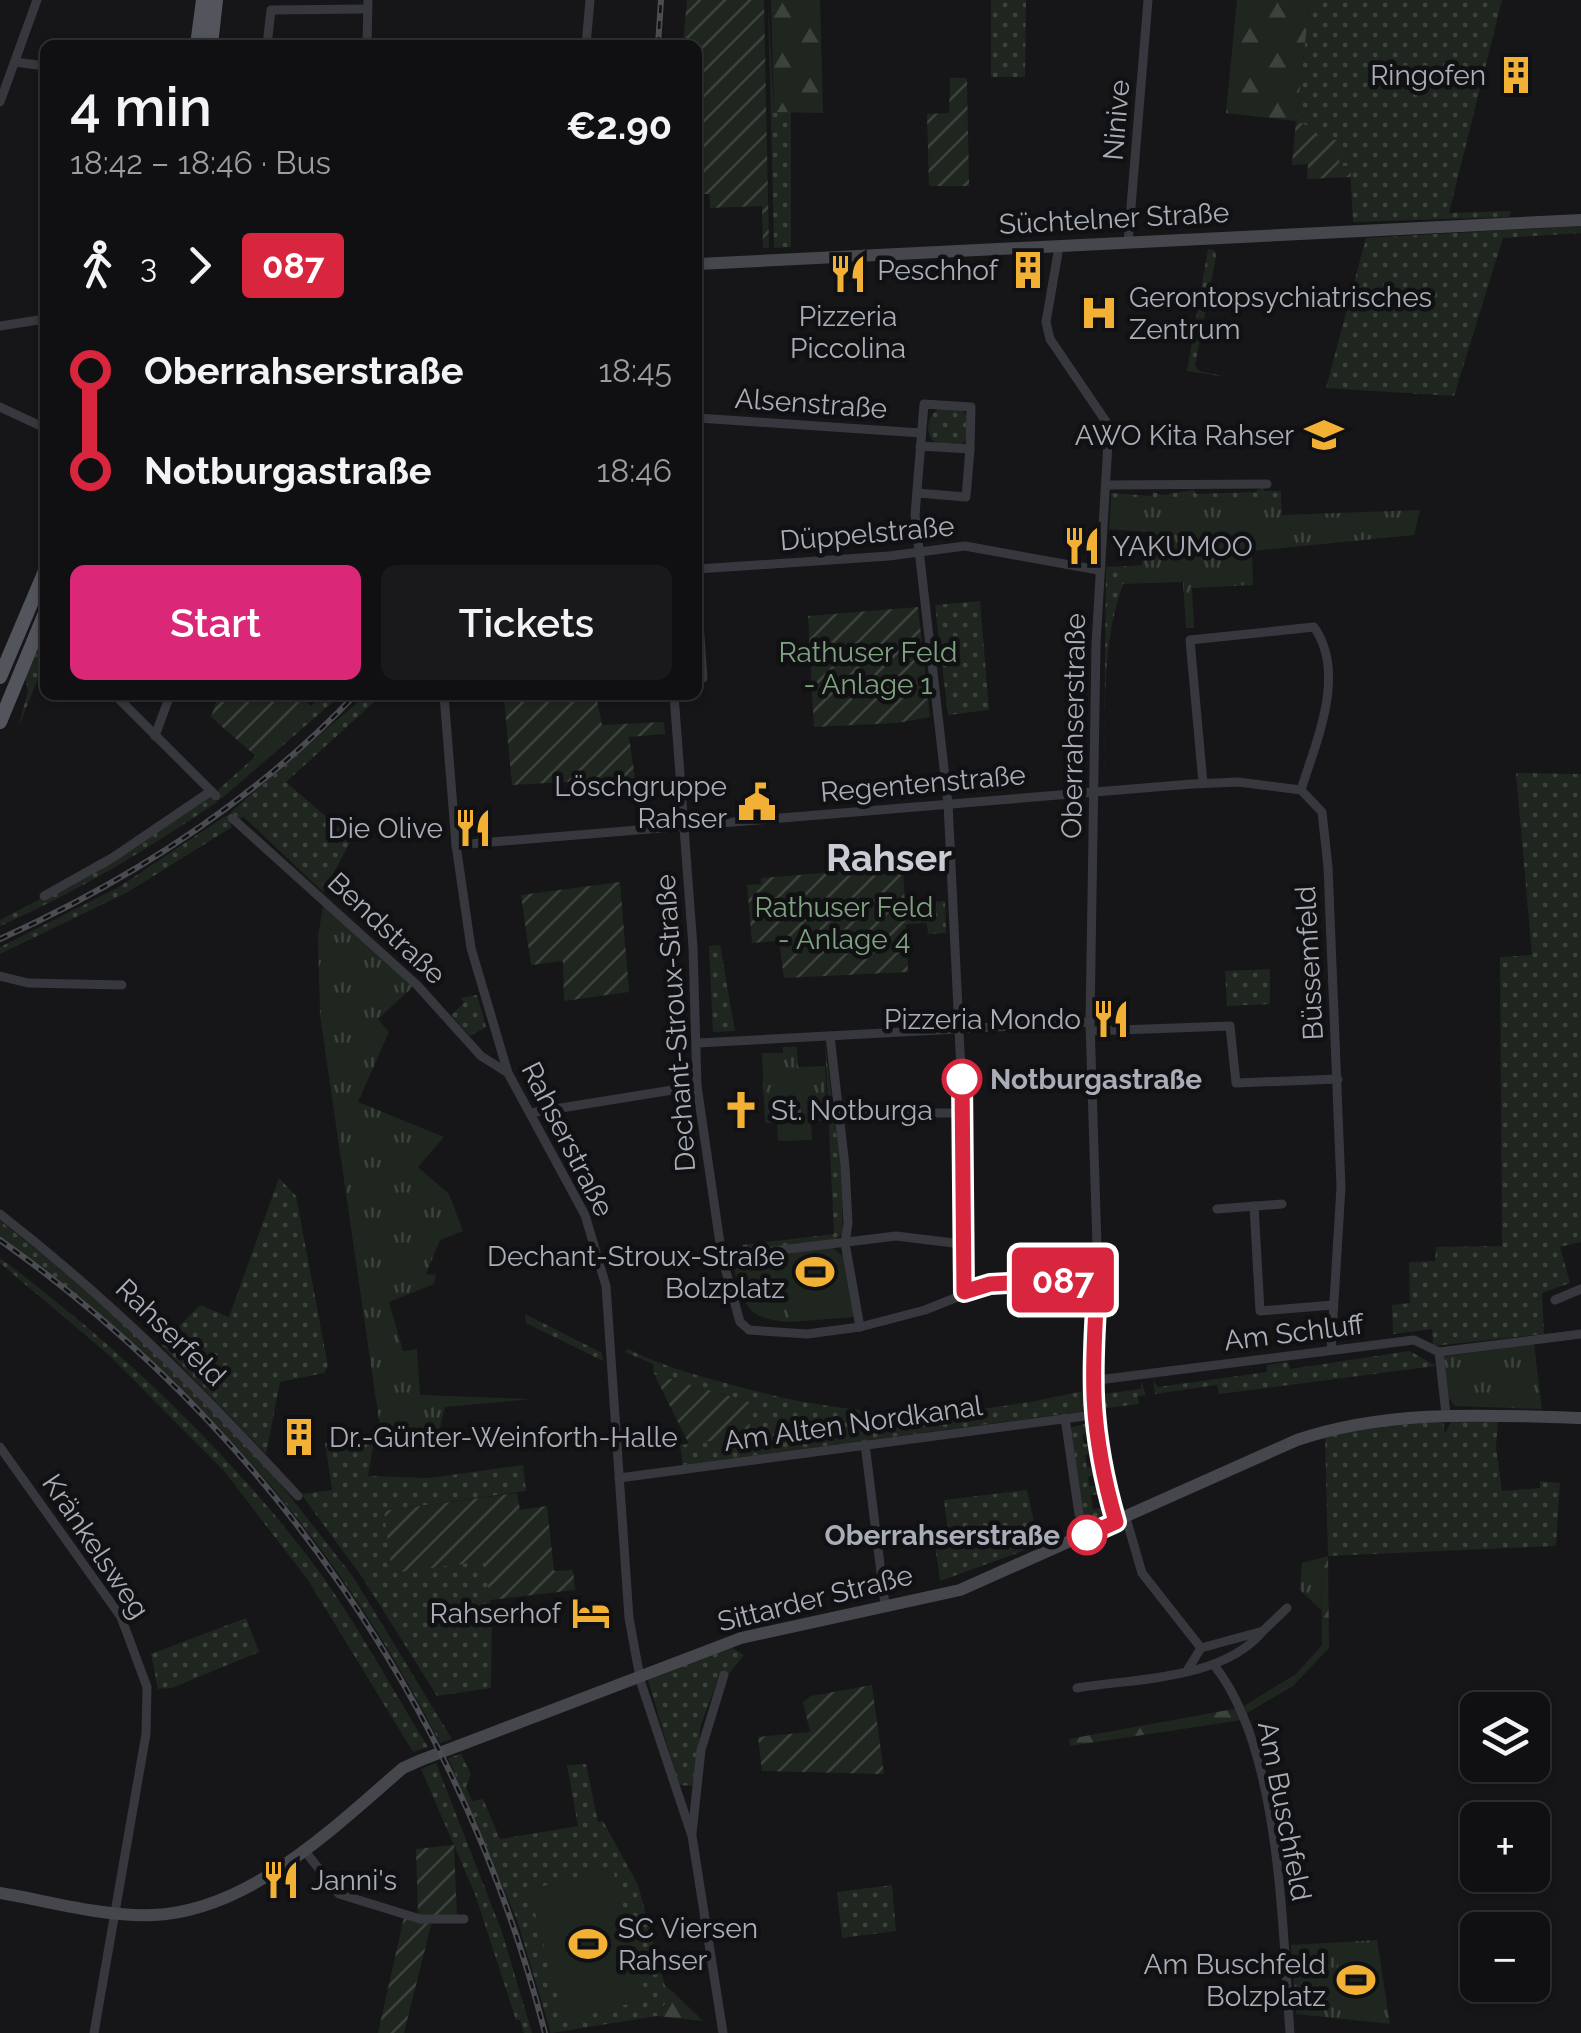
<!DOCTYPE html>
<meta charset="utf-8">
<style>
:root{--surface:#101012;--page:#19191b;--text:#f1f3f6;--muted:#9c9d9f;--line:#303032;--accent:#db2777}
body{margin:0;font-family:Raleway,sans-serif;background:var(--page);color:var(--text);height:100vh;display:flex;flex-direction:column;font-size:38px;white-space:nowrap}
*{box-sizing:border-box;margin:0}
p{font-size:32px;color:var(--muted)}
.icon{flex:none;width:55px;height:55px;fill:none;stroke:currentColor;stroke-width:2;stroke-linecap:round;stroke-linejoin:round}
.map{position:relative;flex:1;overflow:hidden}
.details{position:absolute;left:40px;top:40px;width:662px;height:660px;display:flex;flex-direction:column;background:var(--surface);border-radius:15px;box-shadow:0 2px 8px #0004,0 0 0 2px var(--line)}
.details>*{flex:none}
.badge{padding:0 20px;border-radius:8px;font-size:35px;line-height:65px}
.fabs{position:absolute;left:1460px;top:1692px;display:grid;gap:20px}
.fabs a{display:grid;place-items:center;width:90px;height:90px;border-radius:15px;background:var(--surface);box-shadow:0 2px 8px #0004,0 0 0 2px var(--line);font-size:50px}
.map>.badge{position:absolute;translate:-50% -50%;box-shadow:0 0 0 5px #fff}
.legs{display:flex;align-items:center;gap:15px;height:110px;padding:0 30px;font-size:32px}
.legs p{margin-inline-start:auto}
.head{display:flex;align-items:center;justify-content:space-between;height:170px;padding:0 30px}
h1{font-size:55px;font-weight:600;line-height:75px}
.primary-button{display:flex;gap:20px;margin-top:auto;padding:20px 30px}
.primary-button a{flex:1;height:115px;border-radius:15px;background:var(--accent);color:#fff;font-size:40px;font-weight:600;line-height:115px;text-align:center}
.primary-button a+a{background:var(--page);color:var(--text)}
ul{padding:0 30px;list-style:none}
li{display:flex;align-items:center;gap:35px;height:100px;font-size:38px}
li i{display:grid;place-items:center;width:15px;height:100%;margin:0 12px;background:currentColor}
li i::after{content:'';width:25px;height:25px;margin:-12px;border:8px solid;border-radius:50%;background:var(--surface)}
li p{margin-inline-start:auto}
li:first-child i{background:linear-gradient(#0000 50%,currentColor 0)}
li:last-child i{background:linear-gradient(currentColor 50%,#0000 0)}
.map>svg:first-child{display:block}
</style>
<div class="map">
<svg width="1581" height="2033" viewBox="0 0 1581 2033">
<defs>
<pattern id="grass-dots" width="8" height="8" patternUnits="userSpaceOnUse" patternTransform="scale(2.5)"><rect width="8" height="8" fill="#1e261f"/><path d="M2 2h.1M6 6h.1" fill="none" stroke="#3c433d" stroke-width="1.8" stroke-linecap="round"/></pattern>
<pattern id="forest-firs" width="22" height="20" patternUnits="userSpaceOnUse" patternTransform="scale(2.5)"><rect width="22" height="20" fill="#1e261f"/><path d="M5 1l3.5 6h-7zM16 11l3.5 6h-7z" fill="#3c433d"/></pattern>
<pattern id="park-tufts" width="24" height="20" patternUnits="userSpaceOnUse" patternTransform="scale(2.5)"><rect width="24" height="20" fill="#1e261f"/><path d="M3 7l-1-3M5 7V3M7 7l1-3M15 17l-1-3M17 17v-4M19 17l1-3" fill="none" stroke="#3c433d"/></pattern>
<pattern id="garden-furrows" width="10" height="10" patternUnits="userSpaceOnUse" patternTransform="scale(2.5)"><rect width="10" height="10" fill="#1e261f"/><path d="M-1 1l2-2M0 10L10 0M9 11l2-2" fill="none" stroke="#3c433d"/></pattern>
</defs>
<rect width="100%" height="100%" fill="#161618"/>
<g fill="url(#grass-dots)">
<polygon points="768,0 774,111 791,112 791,247 774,248"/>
<polygon points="991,0 1026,0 1025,77 991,77"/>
<polygon points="1310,0 1502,0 1449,213 1511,211 1509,217 1353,222 1350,167 1339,167 1296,121"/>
<polygon points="1581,226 1581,233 1503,238 1454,396 1326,388 1366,238"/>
<polygon points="1208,249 1215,251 1216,257 1195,365 1199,371 1227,377 1187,371"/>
<circle cx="949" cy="427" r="21"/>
<polygon points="1263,487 1264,491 1281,491 1281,499 1150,504 1111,499 1111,493 1152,496 1153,492 1162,495 1194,490 1196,494 1255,492"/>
<path d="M1131,566C1100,630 1106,702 1104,772L1106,567Z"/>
<polygon points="980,601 989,710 948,715 935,605"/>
<polygon points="44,638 45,662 18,728 28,691 25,676"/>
<polygon points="323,695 341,695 221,799 218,790"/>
<polygon points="366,695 382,695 286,782 352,839 323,892 244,817 239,819 231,812"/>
<polygon points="1516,773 1581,774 1581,1242 1560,1247 1570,1283 1542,1293 1544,1334 1433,1346 1432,1329 1393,1334 1392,1305 1410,1303 1409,1262 1435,1261 1436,1247 1502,1246 1500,957 1532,955"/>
<path d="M210,795L217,802C148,849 77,892 0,926V920L114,861Z"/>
<polygon points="227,815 232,827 128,892 0,954 0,947 119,887"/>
<polygon points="945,901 946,933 928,934 927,923 906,924 905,914 926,913 926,902"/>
<polygon points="720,945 735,1031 713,1032 709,946"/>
<polygon points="1270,969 1270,1004 1227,1006 1225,971"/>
<polygon points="477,995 486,1027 470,1036 451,1015 464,1003 461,998"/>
<polygon points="825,1043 843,1185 842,1234 834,1241 745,1251 742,1245 834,1234"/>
<polygon points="279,1178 296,1196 328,1366 324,1373 280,1382 266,1454 161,1345 200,1305 229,1317"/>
<path d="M0,1221L102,1301L261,1459L354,1578L452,1739L440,1743C332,1531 191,1377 0,1237Z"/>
<path d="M0,1258C114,1343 218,1441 306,1554C352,1614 388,1682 428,1747L413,1752L308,1580L224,1471L110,1356L0,1263Z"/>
<polygon points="525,1314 602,1353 603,1361 526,1323"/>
<path d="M628,1349C660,1365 695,1375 729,1384C856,1420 954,1421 1083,1391L1086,1411L683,1465L680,1445L748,1436L753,1403L654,1374L653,1364L625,1352Z"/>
<polygon points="1410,1351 1436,1366 1219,1394 1217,1385 1155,1394 1153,1380 1158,1387 1267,1372 1267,1365 1288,1362 1290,1369"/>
<polygon points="1141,1381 1146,1395 1138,1396 1139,1404 1100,1409 1097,1387 1102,1387 1103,1394 1141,1389"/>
<polygon points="1443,1419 1445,1434 1451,1422 1498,1421 1496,1447 1502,1491 1540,1488 1540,1481 1560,1483 1556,1546 1328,1556 1325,1434"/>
<polygon points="1088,1423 1090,1433 1082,1435 1084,1444 1091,1444 1093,1453 1085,1455 1087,1468 1095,1467 1096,1475 1088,1477 1089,1486 1098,1486 1099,1494 1091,1495 1093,1509 1101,1508 1102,1516 1078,1530 1069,1428"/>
<polygon points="374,1441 368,1476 430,1478 523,1465 526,1491 385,1511 486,1561 492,1619 491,1688 437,1696 362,1577 301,1494 332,1490 325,1443"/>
<polygon points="1027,1490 1039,1545 940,1581 934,1538 948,1532 944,1500"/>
<polygon points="246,1618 259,1652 172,1688 158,1689 151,1654"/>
<polygon points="731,1647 744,1655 728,1675 720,1673 701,1725 693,1786 679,1785 648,1680"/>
<polygon points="461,1754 471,1774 466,1787 472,1801 483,1799 500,1839 578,1826 567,1765 586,1764 598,1822 603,1821 638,1885 665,1986 673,1992 657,2016 551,2033 517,1920 448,1758"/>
<polygon points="436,1763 502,1932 532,2033 524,2033 520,2020 516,2020 475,1894 421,1769"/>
<polygon points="892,1885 896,1931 842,1938 837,1892"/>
</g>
<g fill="url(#forest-firs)">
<polygon points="771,0 820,0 823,113 774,112"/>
<polygon points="1237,0 1310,0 1296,121 1226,113"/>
<polygon points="1328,1556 1329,1648 1293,1686 1247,1713 1244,1706 1296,1674 1322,1645 1321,1558"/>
<polygon points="1239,1708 1242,1720 1070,1746 1069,1739"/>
<polygon points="673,1992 703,2021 657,2016"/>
</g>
<g fill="url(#park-tufts)">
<polygon points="1111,499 1150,504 1281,499 1282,515 1420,510 1414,535 1252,551 1253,585 1192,588 1194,628 1186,628 1183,582 1122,584 1131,566 1142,565 1147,532 1109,529"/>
<polygon points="324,899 415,985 378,1019 389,1032 358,1102 444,1137 418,1167 449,1194 463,1231 440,1240 426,1274 436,1275 434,1284 389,1302 403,1351 417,1349 420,1395 532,1399 445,1407 437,1440 382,1441 320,1015 318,937"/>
<polygon points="783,1047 797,1047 798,1067 825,1066 827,1121 811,1121 812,1140 778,1141 777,1123 765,1123 762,1053 783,1053"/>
<path d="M779,1255L791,1322C745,1319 746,1307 733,1266L739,1258Z"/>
<polygon points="1534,1344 1542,1409 1455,1406 1447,1396 1442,1357"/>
<polygon points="1321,1558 1321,1610 1300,1590 1302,1563"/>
<polygon points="1377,1940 1390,2024 1296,2014 1291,1945"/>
</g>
<g fill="url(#garden-furrows)">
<polygon points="687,0 764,0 769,248 763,248 762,206 710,208 709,194 698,194 698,45 683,45"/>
<polygon points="950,78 967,78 969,186 929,186 927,114 949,113"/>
<polygon points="1296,121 1314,128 1317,139 1340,140 1339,166 1350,166 1351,177 1307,179 1308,164 1292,165"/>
<polygon points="918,607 930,717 897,723 814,727 808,616"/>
<polygon points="219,695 298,695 312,707 258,758 211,717"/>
<polygon points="492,695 596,695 602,725 664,722 665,734 629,737 635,778 512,785 504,699 493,699"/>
<polygon points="903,866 908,972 784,978 779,941 752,943 747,885 761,884 761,878"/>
<polygon points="620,882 629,992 564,1001 563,961 531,965 521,895"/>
<polygon points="654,1374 753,1403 748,1436 689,1444"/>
<polygon points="517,1493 520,1510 547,1506 554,1571 573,1570 575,1590 490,1600 485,1561 392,1573 384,1511"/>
<polygon points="872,1685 884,1774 762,1771 758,1737 810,1732 803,1702 811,1696"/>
<polygon points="454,1845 457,1916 418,1915 416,1849"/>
<polygon points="404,1917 432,1921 404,2033 378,2033"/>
</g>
<g fill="#1e261f">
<polygon points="832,1247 845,1258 855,1317 791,1322 779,1255"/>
<polygon points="612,1867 647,1999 564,2021 529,1890"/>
<polygon points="1372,1949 1375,2009 1340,2011 1337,1951"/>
</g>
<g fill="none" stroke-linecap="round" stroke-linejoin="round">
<g stroke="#37383d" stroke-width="9">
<polyline points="267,45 271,10 367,9"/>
<polyline points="367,45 368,0"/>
<polyline points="586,45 590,0"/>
<polyline points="15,62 45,66"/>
<polyline points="0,102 37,0"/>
<polyline points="1128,243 1148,0"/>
<polyline points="1059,247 1046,322 1050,339 1109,426 1096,644 1090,1022 1098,1278 1090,1381 1105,1492 1115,1522"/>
<polyline points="0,326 45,319"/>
<polyline points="0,407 45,428"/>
<polyline points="698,418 921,433"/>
<polyline points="920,446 970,449 971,407 924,404 915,515 948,803 963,1113 964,1292"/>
<polyline points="1106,485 1267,484"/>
<polyline points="917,493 966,497 970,449"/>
<polyline points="698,569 889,556 965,546 1098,570"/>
<polyline points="698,609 703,678 698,678"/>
<polyline points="115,695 216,796"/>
<polyline points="444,695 456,845 471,948 508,1073 585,1215 606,1286 629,1618 641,1683 692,1836 723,2033"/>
<polyline points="674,695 693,947 697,1086 722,1257 740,1322 749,1330 807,1334 860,1327 925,1310 990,1284 1098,1278"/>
<polyline points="155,736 170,695"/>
<path d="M1203,783L1190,640L1314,627C1347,674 1316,741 1301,790"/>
<polyline points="232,818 417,985 481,1056 508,1073"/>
<polyline points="456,845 1192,784 1238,782 1301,790 1322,812 1328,867 1341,1187 1331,1350"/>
<polyline points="44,896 112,858 211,791"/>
<polyline points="0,976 28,983 122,985"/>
<polyline points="1091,1031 1230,1026 1236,1083 1338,1079"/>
<polyline points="830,1036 845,1166 848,1223 845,1243 860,1327"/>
<polyline points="698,1043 1090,1022"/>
<polyline points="838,1105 890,1113 963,1113"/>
<polyline points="530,1113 697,1086"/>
<polyline points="1254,1206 1260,1311 1333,1305"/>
<polyline points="1217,1209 1282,1204"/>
<path d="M0,1214C113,1302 202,1392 298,1496"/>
<polyline points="722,1257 896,1236 962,1244"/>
<polyline points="1555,1300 1581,1289"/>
<polyline points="1439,1352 1581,1334"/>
<polyline points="1439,1352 1446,1414"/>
<polyline points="1090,1381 1414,1340 1439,1352"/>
<polyline points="1065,1418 1079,1514"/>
<polyline points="865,1444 885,1605"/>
<polyline points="0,1447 121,1617 147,1687 146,1734 94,2033"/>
<polyline points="619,1478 1093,1415"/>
<polyline points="1126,1518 1142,1573 1201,1648"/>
<path d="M1214,1665C1281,1749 1282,1927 1290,2033"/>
<polyline points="1188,1669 1201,1648 1263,1631 1287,1608"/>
<path d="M1077,1688C1136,1678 1223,1680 1263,1631"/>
<polyline points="692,1833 701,1750 724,1675"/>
<polyline points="304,1850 339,1894 420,1919 464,1919"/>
</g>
<g stroke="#45474d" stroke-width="12">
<polyline points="698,264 1581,220"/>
<path d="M0,1893C49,1901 103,1917 153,1915C250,1911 334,1827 403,1768L421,1760L741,1638L960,1590L1297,1440C1389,1409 1486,1415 1581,1418"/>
</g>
<g stroke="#53555c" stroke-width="14">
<polyline points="197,45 203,0"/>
<polyline points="211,45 216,0"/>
<polyline points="0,677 45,571"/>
<polyline points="0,722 45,613"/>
</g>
<g stroke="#4a4c52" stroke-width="6">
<g id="rail">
<polyline points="658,45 661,0"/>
<path d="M0,939C131,880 255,800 355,695"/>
<path d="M0,1240C270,1431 463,1713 545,2033"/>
</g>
</g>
<use href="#rail" stroke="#111113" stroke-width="2.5" stroke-dasharray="8" stroke-linecap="butt"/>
</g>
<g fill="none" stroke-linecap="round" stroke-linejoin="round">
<g stroke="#fff" stroke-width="22">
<path id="line-1" d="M962,1079L964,1292L990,1284L1098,1278C1091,1374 1089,1429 1116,1522L1087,1535"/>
</g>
<use href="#line-1" stroke="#d7263d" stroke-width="15"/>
</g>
<defs>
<g id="building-bare" transform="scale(3)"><path d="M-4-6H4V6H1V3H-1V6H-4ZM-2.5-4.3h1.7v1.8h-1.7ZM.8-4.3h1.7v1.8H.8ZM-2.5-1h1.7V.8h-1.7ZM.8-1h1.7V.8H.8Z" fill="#f2b134" stroke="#111113" stroke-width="2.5" paint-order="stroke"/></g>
<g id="restaurant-bare" transform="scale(3)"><path d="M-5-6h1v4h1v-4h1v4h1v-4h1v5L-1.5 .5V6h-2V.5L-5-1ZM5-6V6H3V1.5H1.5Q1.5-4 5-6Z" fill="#f2b134" stroke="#111113" stroke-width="2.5" paint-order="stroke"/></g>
<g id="hospital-bare" transform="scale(3)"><path d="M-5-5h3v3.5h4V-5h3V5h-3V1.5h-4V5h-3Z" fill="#f2b134" stroke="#111113" stroke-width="2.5" paint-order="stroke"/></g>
<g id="school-bare" transform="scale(3)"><path d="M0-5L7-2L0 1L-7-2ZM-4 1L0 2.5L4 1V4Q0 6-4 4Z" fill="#f2b134" stroke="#111113" stroke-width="2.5" paint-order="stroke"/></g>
<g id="civic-bare" transform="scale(3)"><path d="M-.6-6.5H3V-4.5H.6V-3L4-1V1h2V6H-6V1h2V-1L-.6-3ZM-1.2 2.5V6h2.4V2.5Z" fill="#f2b134" stroke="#111113" stroke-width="2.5" paint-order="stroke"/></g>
<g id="church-bare" transform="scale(3)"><path d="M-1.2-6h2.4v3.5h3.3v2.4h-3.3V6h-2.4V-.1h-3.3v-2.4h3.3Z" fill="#f2b134" stroke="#111113" stroke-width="2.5" paint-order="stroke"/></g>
<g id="stadium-bare" transform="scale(3)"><path d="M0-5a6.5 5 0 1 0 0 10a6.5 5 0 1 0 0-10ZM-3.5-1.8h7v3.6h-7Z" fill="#f2b134" stroke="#111113" stroke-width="2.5" paint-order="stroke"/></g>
<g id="hotel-bare" transform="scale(3)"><path d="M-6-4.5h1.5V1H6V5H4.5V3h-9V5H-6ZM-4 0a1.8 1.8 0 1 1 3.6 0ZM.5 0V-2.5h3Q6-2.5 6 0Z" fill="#f2b134" stroke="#111113" stroke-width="2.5" paint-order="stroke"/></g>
</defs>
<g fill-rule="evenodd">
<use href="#building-bare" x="1516" y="75"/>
<use href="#building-bare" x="1028" y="270"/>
<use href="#restaurant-bare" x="848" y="274"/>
<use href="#hospital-bare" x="1099" y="313"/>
<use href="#school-bare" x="1324" y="435"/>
<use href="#restaurant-bare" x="1082" y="546"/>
<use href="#civic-bare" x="757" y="802"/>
<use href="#restaurant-bare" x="473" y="828"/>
<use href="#restaurant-bare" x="1111" y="1019"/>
<use href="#church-bare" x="741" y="1110"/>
<use href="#stadium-bare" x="815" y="1272"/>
<use href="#building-bare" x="299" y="1437"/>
<use href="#hotel-bare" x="591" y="1613"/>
<use href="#restaurant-bare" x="281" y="1880"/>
<use href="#stadium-bare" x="588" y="1944"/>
<use href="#stadium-bare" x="1356" y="1980"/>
</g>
<g fill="#fff" stroke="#d7263d" stroke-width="5">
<circle cx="962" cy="1079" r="18"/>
<circle cx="1087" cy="1535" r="18"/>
</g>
<g text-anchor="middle" stroke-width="9" stroke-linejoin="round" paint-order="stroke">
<g font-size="28" fill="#a8adb8" stroke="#111113" text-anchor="end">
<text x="1486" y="85">Ringofen</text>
<text x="998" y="280">Peschhof</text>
<text x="1129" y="307" text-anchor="start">Gerontopsychiatrisches<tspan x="1129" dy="32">Zentrum</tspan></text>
<text x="848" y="326" text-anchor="middle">Pizzeria<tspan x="848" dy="32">Piccolina</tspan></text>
<text x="1294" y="445">AWO Kita Rahser</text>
<text x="1112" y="556" text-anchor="start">YAKUMOO</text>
<text x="727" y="796">Löschgruppe<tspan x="727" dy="32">Rahser</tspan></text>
<text x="443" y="838">Die Olive</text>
<text x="1081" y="1029">Pizzeria Mondo</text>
<text x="771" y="1120" text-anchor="start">St. Notburga</text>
<text x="785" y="1266">Dechant-Stroux-Straße<tspan x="785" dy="32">Bolzplatz</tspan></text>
<text x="329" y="1447" text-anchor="start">Dr.-Günter-Weinforth-Halle</text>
<text x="561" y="1623">Rahserhof</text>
<text x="311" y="1890" text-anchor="start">Janni's</text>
<text x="618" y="1938" text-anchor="start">SC Viersen<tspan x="618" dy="32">Rahser</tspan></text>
<text x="1326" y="1974">Am Buschfeld<tspan x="1326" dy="32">Bolzplatz</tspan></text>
</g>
<g font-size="28" fill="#a8adb8" stroke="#111113">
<text transform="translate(1116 120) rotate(-85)" y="10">Ninive</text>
<text transform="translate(1114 218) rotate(-3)" y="10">Süchtelner Straße</text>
<text transform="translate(811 403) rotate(4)" y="10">Alsenstraße</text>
<text transform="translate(867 533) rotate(-5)" y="10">Düppelstraße</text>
<text transform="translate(1073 726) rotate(-89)" y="10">Oberrahserstraße</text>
<text transform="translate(923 783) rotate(-5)" y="10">Regentenstraße</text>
<text transform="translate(387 928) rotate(43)" y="10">Bendstraße</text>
<text transform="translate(1309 963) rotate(-93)" y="10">Büssemfeld</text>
<text transform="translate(675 1023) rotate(-94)" y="10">Dechant-Stroux-Straße</text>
<text transform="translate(568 1139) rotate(63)" y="10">Rahserstraße</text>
<text transform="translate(171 1332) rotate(44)" y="10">Rahserfeld</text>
<text transform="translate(1294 1332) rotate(-7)" y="10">Am Schluff</text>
<text transform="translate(853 1423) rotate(-8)" y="10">Am Alten Nordkanal</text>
<text transform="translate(96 1546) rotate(56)" y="10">Kränkelsweg</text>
<text transform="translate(815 1598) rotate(-14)" y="10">Sittarder Straße</text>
<text transform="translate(1285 1811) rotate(79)" y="10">Am Buschfeld</text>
</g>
<g font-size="28" fill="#7fa381" stroke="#111113">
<text x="868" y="662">Rathuser Feld<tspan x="868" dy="32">- Anlage 1</tspan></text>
<text x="844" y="917">Rathuser Feld<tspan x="844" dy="32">- Anlage 4</tspan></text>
</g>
<g font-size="28" font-weight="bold" fill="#a8adb8" stroke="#111113" text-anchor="start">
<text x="990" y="1089">Notburgastraße</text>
<text x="1060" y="1545" text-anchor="end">Oberrahserstraße</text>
</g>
<g font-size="38" font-weight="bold" fill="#c9ccd4" stroke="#111113">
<text x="889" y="871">Rahser</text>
</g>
</g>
</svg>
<div class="fabs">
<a><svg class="icon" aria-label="layers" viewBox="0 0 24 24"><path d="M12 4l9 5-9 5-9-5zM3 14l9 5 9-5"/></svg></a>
<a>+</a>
<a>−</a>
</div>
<b class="badge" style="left:1063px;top:1280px;background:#d7263d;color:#fff">087</b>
<section class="details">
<div class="head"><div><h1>4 min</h1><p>18:42 – 18:46 · Bus</p></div><b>€2.90</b></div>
<div class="legs"><svg class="icon" aria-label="walk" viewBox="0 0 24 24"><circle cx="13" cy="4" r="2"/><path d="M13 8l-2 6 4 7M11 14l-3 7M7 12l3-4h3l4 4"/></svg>3<svg class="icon" aria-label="forward" viewBox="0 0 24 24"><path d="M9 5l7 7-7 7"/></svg><b class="badge" style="background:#d7263d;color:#fff">087</b></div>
<ul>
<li><i style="color:#d7263d"></i><b>Oberrahserstraße</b><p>18:45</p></li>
<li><i style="color:#d7263d"></i><b>Notburgastraße</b><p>18:46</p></li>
</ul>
<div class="primary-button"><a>Start</a><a>Tickets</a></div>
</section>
</div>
